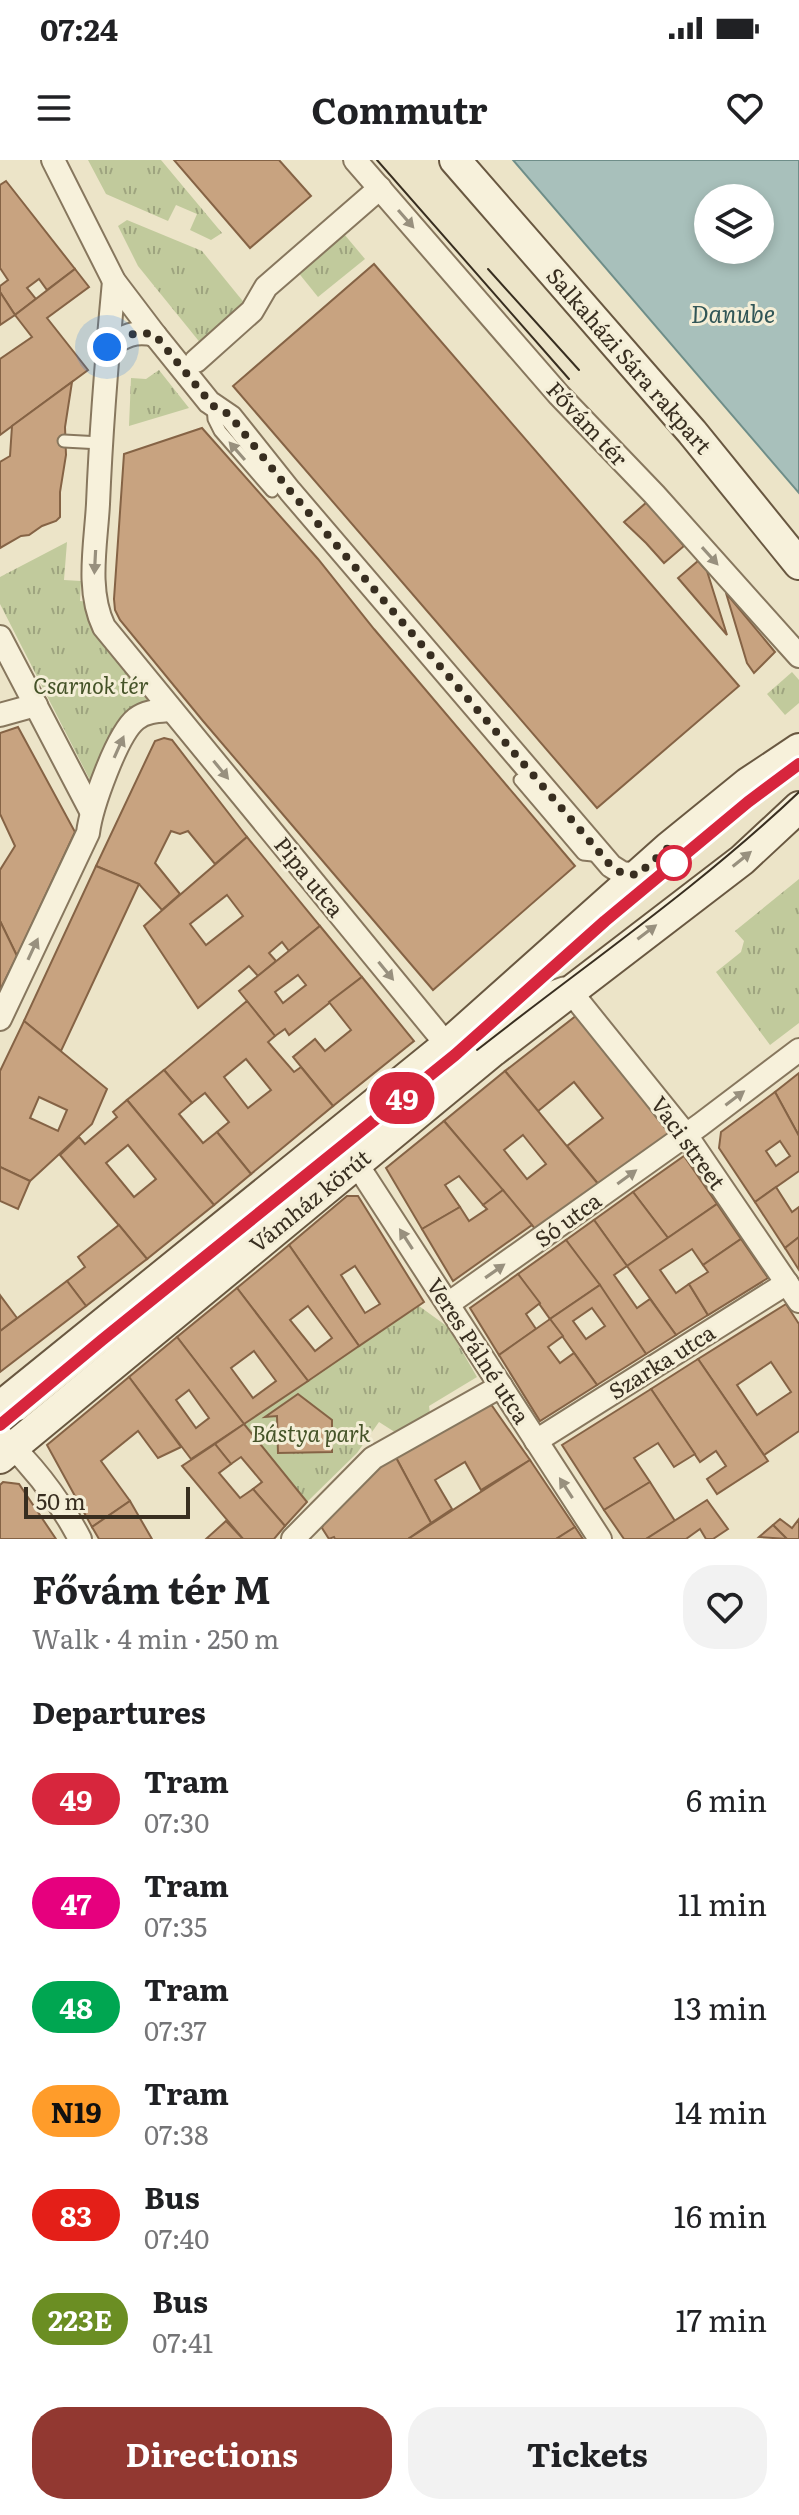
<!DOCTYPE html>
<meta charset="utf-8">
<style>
:root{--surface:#fff;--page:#f2f2f2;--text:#202124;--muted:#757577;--accent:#923831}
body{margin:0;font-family:Literata,serif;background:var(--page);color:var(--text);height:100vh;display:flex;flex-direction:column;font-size:30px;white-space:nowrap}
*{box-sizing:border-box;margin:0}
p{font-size:26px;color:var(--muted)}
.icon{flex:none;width:44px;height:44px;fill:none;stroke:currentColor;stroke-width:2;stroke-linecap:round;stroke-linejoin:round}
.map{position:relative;height:1379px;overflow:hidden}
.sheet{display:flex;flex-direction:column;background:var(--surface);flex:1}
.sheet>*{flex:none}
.badge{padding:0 16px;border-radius:26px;font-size:28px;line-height:52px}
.buttons{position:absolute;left:694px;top:24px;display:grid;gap:16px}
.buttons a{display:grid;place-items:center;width:80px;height:80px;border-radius:50%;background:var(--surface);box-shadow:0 4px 12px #0003;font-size:40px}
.scale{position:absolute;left:24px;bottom:20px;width:166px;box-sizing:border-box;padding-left:8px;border:4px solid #382e20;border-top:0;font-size:22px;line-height:28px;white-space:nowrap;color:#382e20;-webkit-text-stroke:6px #f4eed7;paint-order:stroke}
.you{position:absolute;width:40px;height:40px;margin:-20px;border:6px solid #fff;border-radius:50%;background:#1a73e8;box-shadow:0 0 0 12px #1a73e833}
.map>.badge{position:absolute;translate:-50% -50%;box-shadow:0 0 0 4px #fff}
h2{padding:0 32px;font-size:30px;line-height:72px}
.round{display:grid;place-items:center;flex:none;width:84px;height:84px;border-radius:32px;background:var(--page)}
.head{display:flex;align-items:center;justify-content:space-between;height:136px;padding:0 32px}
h1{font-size:38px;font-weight:700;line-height:60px}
.button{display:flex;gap:16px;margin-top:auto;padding:16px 32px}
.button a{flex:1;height:92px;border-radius:32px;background:var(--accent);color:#fff;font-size:32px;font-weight:700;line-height:92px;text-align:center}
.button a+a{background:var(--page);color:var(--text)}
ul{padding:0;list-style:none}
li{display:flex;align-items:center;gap:24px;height:104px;padding:0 32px}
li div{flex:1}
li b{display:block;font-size:30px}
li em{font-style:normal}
li .badge{min-width:88px;font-weight:700;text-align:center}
.status{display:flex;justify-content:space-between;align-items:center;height:56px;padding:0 40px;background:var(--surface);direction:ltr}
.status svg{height:22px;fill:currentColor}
header{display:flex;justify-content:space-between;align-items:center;height:104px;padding:0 32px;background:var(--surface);font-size:36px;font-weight:700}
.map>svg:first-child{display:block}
</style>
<div class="status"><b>07:24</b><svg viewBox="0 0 49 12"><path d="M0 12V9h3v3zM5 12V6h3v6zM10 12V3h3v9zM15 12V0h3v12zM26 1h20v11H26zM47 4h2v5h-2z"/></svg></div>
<header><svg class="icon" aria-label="menu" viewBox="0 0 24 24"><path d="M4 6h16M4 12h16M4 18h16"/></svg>Commutr<svg class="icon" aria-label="heart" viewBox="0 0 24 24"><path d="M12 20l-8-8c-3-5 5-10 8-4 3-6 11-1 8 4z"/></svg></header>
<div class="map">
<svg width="799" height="1379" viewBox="0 0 799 1379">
<defs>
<pattern id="grass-tufts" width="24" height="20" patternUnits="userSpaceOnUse" patternTransform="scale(2)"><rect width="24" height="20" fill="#c1ca9c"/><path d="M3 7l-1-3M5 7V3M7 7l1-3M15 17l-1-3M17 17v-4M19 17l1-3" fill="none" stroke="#9ea47f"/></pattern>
</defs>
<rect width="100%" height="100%" fill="#ece4c8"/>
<g fill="url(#grass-tufts)">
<polygon points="88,0 161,0 222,73 211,80 190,70 197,54 176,45 168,61 106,34"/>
<polygon points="127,60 202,91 246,145 202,185 138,106 118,66"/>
<polygon points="344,74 365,99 318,137 297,111"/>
<polygon points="159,210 189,248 129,266 131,218 146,219"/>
<polygon points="67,382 64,420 81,421 80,441 90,442 158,540 92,624 0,444 0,417"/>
<polygon points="792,512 799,520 799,543 785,555 767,534"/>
<polygon points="799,719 799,863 770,885 716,812 741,792 744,781 735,771"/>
<polygon points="419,1146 448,1167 477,1217 429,1246 431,1261 401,1276 379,1262 357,1293 307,1342 244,1264"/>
</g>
<path fill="#a8c0bb" stroke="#6f8e89" stroke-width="2" fill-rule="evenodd" d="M513,0H799V333ZM760,38V90H708V38Z"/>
<g fill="#c8a380" stroke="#856345" stroke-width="2" fill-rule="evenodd">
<polygon points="174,0 279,0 311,36 250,88"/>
<polygon points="6,21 75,109 47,130 39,119 27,128 36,139 15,155 0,132 0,126 8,120 0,108 0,25"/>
<polygon points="374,104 739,526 597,648 233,226"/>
<polygon points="75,109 89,127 47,158 88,210 0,275 0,199 32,177 15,155"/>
<polygon points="0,132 15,155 0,165"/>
<polygon points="72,222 65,267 66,295 60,332 60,357 56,361 42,366 29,375 21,376 0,388 0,302 10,296 12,266"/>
<polygon points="202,268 318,399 374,469 575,706 433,830 203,561 120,460 115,450 114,439 124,294"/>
<polygon points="647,342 684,386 664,403 646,383 624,362"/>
<polygon points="698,401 707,411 727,475 678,418"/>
<polygon points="726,433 775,492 754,513 747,503"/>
<polygon points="18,567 75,672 17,796 0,761 0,710 15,686 0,654 0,573"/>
<polygon points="164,578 172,580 247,677 215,704 188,671 180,674 171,671 155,703 180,734 162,750 139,724 96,706 155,581"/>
<path d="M247,677L320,766L289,791L282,782L269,793L276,801L258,816L249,806L198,848L144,766ZM227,735L243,756L206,785L190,764Z"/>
<polygon points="96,706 139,724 61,891 24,861"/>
<polygon points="0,761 17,796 0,830"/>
<path d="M320,766L362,817L289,875L285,869L275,876L239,831ZM298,815L306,825L283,843L275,832Z"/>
<polygon points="362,817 414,881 333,946 293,897 315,879 325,891 351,870 329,842"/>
<path d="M247,841L275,876L268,882L294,912L301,907L333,946L251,1014L217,972L229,962L205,933L192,943L164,910ZM246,899L271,930L248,948L224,917Z"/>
<polygon points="577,855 670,974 599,1025 567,986 603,958 574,922 538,951 505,911"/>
<path d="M24,861L107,929L92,964L30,1021L0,1007V911ZM39,937L67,950L58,971L30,958Z"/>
<polygon points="164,910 192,943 179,954 203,983 217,972 251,1014 214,1045 127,940"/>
<path d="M505,911L599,1025L536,1070L444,961ZM523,975L546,1004L527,1019L504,990Z"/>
<polygon points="799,913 799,976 775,932"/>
<path d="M775,932L799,976V1011L755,1042L719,988L721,972ZM780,981L790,996L776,1006L766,991Z"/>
<path d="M127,940L214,1045L147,1099L60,995L79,977L85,984L117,957L113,952ZM128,985L156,1019L134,1037L106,1003Z"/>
<polygon points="444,961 503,1030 483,1045 459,1016 445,1025 460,1047 422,1069 386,1008"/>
<polygon points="684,996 717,1044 668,1078 633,1032"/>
<polygon points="0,1007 30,1021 18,1049 0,1041"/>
<polygon points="776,1027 792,1052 799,1047 799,1077 785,1088 755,1042"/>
<polygon points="503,1030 532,1065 453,1121 422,1069 460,1047 469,1061 487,1049 483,1045"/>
<polygon points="633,1032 668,1078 627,1106 594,1060"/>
<path d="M347,1036H358L424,1142L359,1186L289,1085ZM355,1106L380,1144L365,1153L341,1115Z"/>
<polygon points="717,1044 741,1079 703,1105 692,1089 660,1110 676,1133 689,1124 708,1155 676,1175 627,1106"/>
<polygon points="594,1060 627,1106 614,1115 637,1148 650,1139 676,1175 646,1194 566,1080"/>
<polygon points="119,1065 147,1099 86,1146 67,1121 85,1107 78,1097"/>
<polygon points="799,1077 799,1110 785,1088"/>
<polygon points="741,1079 768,1118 708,1155 689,1124 708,1112 703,1105"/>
<polygon points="566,1080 600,1125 550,1159 518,1114"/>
<path d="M289,1085L359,1186L308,1221L237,1128ZM308,1146L332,1178L315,1191L290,1160Z"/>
<polygon points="518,1114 540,1143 526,1154 536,1169 499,1195 470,1148"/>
<polygon points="67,1121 86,1146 0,1212 0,1171"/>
<path d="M600,1125L646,1194L597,1225L550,1159ZM592,1148L605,1166L586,1179L573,1161Z"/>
<path d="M237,1128L308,1221L244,1264L177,1177ZM254,1191L276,1221L253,1238L231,1208Z"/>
<polygon points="0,1135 17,1158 0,1171"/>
<path d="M786,1144L799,1164V1271L764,1295L698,1199ZM771,1202L791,1232L757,1255L737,1225Z"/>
<polygon points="550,1159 563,1176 548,1187 560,1203 574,1193 597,1225 540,1261 499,1195"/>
<path d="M177,1177L244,1264L191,1299L129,1217ZM189,1230L209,1258L196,1268L176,1240Z"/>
<polygon points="698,1199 768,1301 717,1334 707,1319 726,1306 716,1291 700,1302 651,1229"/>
<polygon points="129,1217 181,1287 158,1298 138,1271 101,1301 130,1341 92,1367 47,1285"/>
<polygon points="651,1229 695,1294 674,1307 658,1283 634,1298 650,1322 604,1350 562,1285"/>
<polygon points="298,1234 332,1260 332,1292 278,1293 277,1256 265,1257"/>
<polygon points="488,1240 530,1300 481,1330 465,1302 435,1320 452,1349 431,1363 393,1292"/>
<polygon points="244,1264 307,1342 285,1366 253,1329 262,1322 241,1297 231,1304 215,1284"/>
<polygon points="215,1284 231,1304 219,1313 240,1338 253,1329 285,1366 274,1379 243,1379 182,1306"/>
<polygon points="393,1292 431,1363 408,1379 335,1379 334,1377 329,1379 322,1368 324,1361"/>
<polygon points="530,1300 575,1367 556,1379 408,1379"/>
<polygon points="3,1322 19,1324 56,1379 0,1379 0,1325"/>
<polygon points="650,1322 675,1361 646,1379 624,1379 604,1350"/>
<polygon points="707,1340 728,1369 713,1379 706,1379 700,1369 686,1379 646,1379"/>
<polygon points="130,1341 152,1379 99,1379 92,1367"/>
<polygon points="780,1359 792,1368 799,1359 799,1379 787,1379 773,1365"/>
<polygon points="226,1361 243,1379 206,1379"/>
<polygon points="773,1365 787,1379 759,1377"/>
<polygon points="575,1367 583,1379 556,1379"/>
</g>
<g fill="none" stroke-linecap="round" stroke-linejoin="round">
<g stroke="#87775e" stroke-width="15">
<g id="lane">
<polyline points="213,246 214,259 220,271 272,331"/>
<polyline points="64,281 101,283"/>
<polyline points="520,620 583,694 602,696"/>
<polyline points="1,1257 21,1254 538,832 563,823"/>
</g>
</g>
<g stroke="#87775e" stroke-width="26">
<g id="street">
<polyline points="53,0 114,121 155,175 209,242 231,257 290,331 611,706 622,713 637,715"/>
<polyline points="355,0 559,235 654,334 799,496"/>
<path d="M114,121C107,196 101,270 98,344C96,383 86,430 104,467L447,885"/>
<path d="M107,187C124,176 135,170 155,175"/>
<polyline points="196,201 252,151 266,127 380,28"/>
<polyline points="0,477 91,651"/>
<polyline points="0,555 36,545"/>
<polyline points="570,831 686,975 799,1141"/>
<path d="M0,859L88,673C91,648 117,574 136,559C146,551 159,551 171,550"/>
<polyline points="356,1003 600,1379"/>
<polyline points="448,1144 700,965 799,890"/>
<path d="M0,1275C33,1305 59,1339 80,1379"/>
<polyline points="536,1281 787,1123"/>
<polyline points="293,1379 373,1298 501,1226"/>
</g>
</g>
<g stroke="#695841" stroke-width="34">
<g id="secondary">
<polyline points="455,0 692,272 799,404"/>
<polyline points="0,1247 447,885 668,688 748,623 799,589"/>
<polyline points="0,1298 493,891 742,700 799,647"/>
</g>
</g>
<use href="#lane" stroke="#f7f1db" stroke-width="11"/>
<use href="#street" stroke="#f7f1db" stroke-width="22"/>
<use href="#secondary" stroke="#f7f1db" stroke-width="30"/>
<g stroke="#382e20" stroke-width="2">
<polyline points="377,0 569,219"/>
<polyline points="488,109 579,210"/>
<path d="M477,890C585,805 699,727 799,632"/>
<polyline points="0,1265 102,1180 455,895 605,761 748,642 799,604"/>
</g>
</g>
<defs><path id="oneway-solid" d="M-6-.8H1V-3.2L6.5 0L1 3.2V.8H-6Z" transform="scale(2)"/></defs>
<g fill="#98907e">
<use href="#oneway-solid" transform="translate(406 59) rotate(49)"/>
<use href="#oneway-solid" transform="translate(237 291) rotate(-131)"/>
<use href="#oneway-solid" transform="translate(710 396) rotate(48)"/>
<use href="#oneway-solid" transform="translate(95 402) rotate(93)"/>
<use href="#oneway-solid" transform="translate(119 587) rotate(-66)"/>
<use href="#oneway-solid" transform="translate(221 610) rotate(51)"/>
<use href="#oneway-solid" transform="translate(742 699) rotate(-39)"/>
<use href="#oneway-solid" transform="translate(647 772) rotate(-37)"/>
<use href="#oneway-solid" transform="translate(33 789) rotate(-65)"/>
<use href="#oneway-solid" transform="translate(386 811) rotate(51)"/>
<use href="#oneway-solid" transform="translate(735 938) rotate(-37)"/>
<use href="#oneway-solid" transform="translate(627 1017) rotate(-36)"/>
<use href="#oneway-solid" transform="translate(406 1079) rotate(-123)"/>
<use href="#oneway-solid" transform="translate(495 1111) rotate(-35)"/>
<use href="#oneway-solid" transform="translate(566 1328) rotate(-123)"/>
</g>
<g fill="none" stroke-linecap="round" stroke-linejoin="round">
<g stroke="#fff" stroke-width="18">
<polyline id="line" points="0,1265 102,1180 455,895 605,761 748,642 799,604"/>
</g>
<use href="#line" stroke="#d7263d" stroke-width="12"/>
<path stroke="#382e20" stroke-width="8" stroke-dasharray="0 14.4" d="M107,187C124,176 135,170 155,175L213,246L223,250L231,257L290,331L611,706L622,713L637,715L668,688L674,703"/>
</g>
<circle fill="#fff" stroke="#d7263d" stroke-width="4" cx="674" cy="703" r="16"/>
<g text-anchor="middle" stroke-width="6" stroke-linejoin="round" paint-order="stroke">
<g font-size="22" fill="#382e20" stroke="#f4eed7">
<text transform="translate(629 201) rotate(49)" y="8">Salkaházi Sára rakpart</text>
<text transform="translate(587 264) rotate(47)" y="8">Fővám tér</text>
<text transform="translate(309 717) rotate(51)" y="8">Pipa utca</text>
<text transform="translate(688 983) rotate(54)" y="8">Vaci street</text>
<text transform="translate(310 1041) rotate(-39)" y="8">Vámház körút</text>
<text transform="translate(568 1060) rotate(-36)" y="8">Só utca</text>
<text transform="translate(478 1191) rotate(57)" y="8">Veres Pálné utca</text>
<text transform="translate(662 1202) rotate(-32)" y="8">Szarka utca</text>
</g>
<g font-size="22" font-style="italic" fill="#455328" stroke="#f4eed7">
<text x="91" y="534">Csarnok tér</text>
<text x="311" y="1282">Bástya park</text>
</g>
<g font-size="24" font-style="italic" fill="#315657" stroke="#f4eed7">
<text x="733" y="163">Danube</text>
</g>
</g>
</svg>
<div class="buttons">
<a><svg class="icon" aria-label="layers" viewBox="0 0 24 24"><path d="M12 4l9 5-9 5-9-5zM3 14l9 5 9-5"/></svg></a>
</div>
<div class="scale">50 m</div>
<div class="you" style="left:107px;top:187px"></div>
<b class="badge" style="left:402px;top:938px;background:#d7263d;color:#fff">49</b>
</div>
<section class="sheet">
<div class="head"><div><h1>Fővám tér M</h1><p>Walk · 4 min · 250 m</p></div><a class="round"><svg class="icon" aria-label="heart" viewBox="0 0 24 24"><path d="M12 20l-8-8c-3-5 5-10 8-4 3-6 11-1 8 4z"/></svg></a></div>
<h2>Departures</h2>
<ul>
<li><span class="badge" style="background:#d7263d;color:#fff">49</span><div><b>Tram</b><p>07:30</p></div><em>6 min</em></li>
<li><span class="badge" style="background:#e6007e;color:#fff">47</span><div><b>Tram</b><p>07:35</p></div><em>11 min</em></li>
<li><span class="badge" style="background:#00a651;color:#fff">48</span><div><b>Tram</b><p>07:37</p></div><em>13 min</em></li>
<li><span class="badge" style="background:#ff9c2a;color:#111">N19</span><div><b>Tram</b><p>07:38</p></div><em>14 min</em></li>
<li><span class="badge" style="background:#e41f18;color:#fff">83</span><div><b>Bus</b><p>07:40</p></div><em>16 min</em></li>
<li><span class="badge" style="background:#6b8e23;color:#fff">223E</span><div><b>Bus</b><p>07:41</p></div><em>17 min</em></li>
</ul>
<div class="button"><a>Directions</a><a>Tickets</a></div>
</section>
